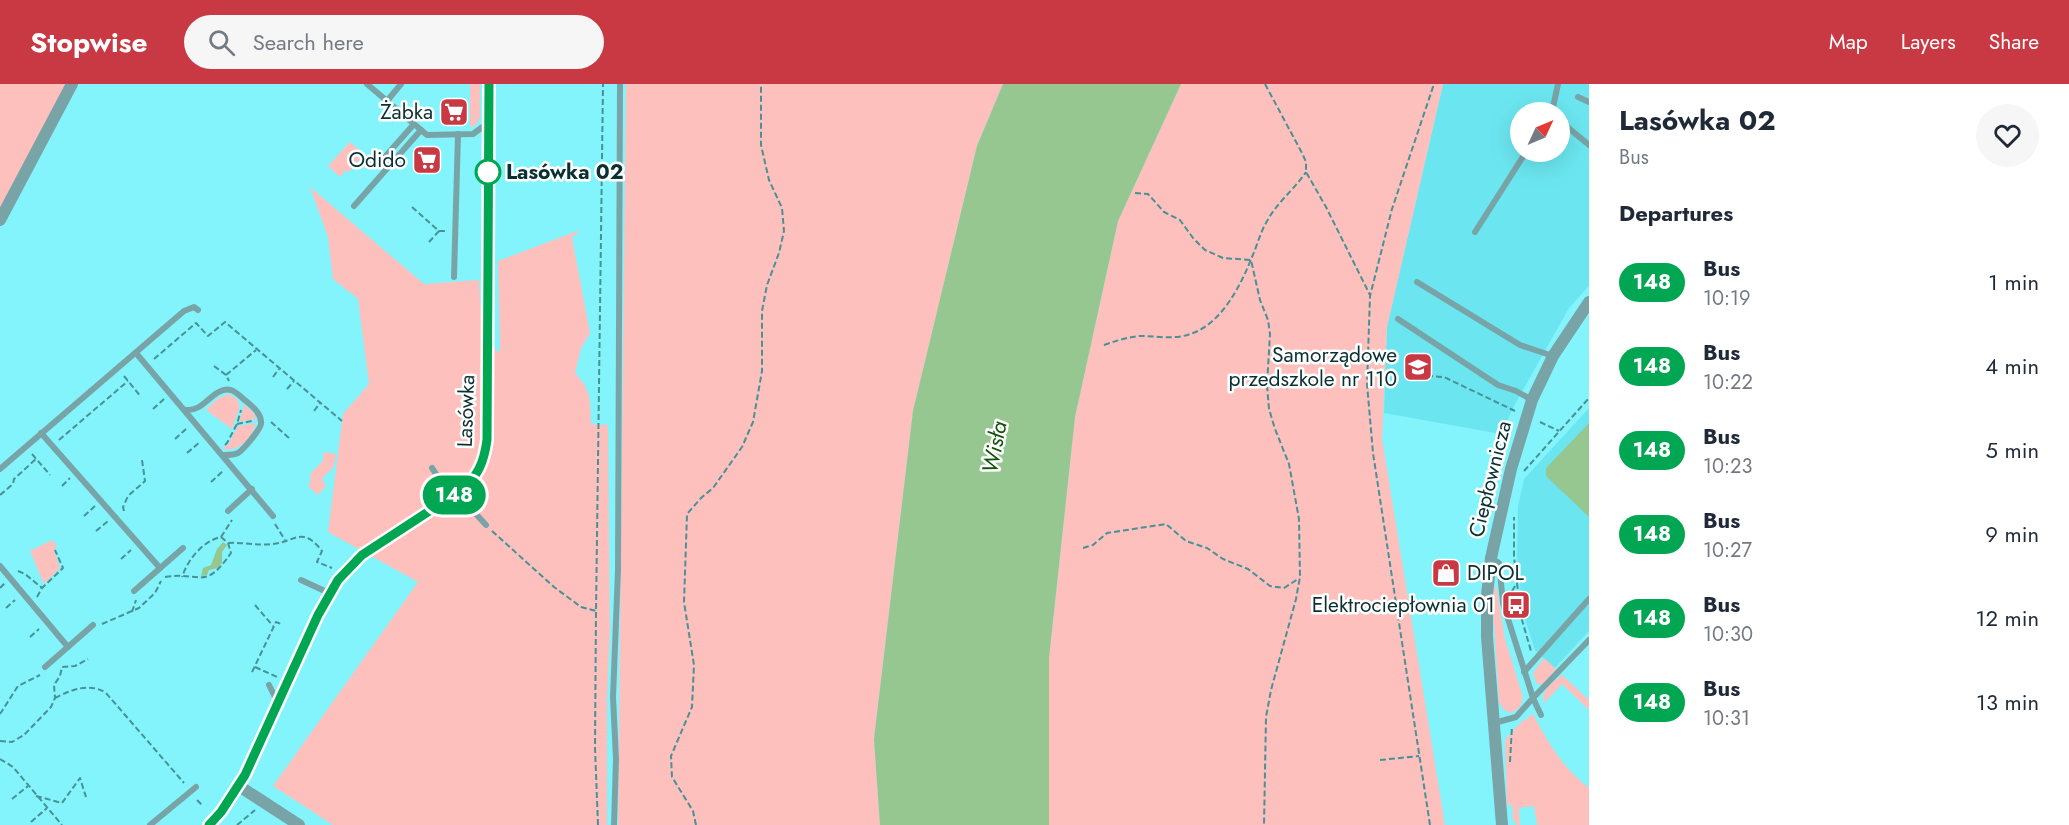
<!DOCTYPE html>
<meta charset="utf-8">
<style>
:root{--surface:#fff;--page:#f6f6f7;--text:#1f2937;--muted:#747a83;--accent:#c93943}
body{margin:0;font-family:Jost,sans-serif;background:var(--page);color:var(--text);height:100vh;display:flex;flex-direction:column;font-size:22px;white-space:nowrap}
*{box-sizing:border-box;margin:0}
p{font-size:20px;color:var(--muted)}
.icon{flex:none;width:33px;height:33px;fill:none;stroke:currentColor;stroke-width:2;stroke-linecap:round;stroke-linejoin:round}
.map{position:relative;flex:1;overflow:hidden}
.side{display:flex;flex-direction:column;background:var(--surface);width:480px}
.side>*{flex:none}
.badge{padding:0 12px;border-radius:20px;font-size:21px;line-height:39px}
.needle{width:39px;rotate:46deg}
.controls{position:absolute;left:1510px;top:18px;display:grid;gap:12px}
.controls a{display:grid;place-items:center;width:60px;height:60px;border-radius:50%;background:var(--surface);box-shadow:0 6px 24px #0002;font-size:30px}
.map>.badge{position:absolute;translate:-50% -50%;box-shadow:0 0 0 3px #fff}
h2{padding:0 30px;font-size:22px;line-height:54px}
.round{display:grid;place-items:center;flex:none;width:63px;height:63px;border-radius:32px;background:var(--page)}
.head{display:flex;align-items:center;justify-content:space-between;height:102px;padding:0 30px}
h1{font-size:28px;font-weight:700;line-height:45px}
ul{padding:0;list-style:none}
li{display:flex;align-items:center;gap:18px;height:84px;padding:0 30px}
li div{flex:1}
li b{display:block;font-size:22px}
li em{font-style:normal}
li .badge{min-width:66px;font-weight:700;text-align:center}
header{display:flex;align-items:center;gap:36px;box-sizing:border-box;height:84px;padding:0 30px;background:var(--accent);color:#fff}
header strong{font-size:28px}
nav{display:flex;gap:33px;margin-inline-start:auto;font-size:21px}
.search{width:420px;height:54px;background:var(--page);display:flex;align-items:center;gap:15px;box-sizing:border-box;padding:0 21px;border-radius:33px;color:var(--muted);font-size:22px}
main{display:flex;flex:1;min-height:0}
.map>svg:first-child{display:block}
</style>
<header>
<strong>Stopwise</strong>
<div class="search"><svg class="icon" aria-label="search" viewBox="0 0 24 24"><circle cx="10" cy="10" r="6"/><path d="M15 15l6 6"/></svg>Search here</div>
<nav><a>Map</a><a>Layers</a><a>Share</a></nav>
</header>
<main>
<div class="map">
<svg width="1589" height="741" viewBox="0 0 1589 741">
<rect width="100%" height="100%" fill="#84f4fc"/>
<g fill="#6be6f0" fill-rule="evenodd">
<path d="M1443,0H1589V202L1569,224L1514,322L1501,350L1384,329L1387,243ZM1521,28H1560V68H1521Z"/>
<polygon points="1589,324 1589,547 1554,585 1535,566 1523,529 1517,472 1518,422 1524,395"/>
</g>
<g fill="#fec0bd">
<polygon points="0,0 68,0 0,135"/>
<polygon points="470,0 480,0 480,33 476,41 470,43"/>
<polygon points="626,0 1003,0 977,62 913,327 874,655 880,741 618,741"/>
<polygon points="1181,0 1443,0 1387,243 1382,355 1445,741 1049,741 1049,574 1075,333 1118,137"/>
<polygon points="350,58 364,70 349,88 346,86 340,93 328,82"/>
<path d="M310,103L424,200L479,196L482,253L500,269L498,177L580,146L572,154L590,249L581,264L575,289C592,307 590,316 591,340L608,341L610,547L607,614V741H333L273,702L418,498L328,448L343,330L369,300L358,215L333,195L328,153Z"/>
<polygon points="228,310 236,314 240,322 232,345 206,326 217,315"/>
<polygon points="243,320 254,329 256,335 239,338 244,322"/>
<path d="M256,339C253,352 237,371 222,364L228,361L238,342Z"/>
<polygon points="324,368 336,370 334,382 322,395 326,402 318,411 309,403 311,389 322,378"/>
<polygon points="52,456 57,462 54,466 60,484 44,500 30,467"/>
<polygon points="1496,502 1505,555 1523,613 1520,623 1511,629 1504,626 1499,618 1493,526 1494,504"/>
<polygon points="1544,574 1556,585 1543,600 1537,600 1533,589"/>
<path d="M1562,591L1589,616V626L1562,600L1544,619C1540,607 1553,598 1562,591Z"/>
<path d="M1533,630C1548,659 1563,684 1589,704V741H1537L1534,722L1519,724L1520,741H1517L1513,736L1512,721H1507L1505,656L1519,640Z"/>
</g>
<g fill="#96c790">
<polygon points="1003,0 1181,0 1118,137 1075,333 1049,574 1049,741 880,741 874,655 913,327 977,62"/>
<polygon points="1589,339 1589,433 1546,392 1546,384"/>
<polygon points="223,458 227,461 222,468 222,479 218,484 209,486 207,491 201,492 203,484 211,481 217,465"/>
</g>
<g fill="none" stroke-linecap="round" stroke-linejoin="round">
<g stroke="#479197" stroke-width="2" stroke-dasharray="6 3" stroke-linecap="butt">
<polyline points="1265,0 1302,69 1306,78 1306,88 1326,123 1370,211"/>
<polyline points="455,16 462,16 463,41"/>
<polyline points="1135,109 1148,110 1164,128 1180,136 1193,154 1205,166 1223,174 1251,176 1260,216 1268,236 1270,250 1267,301 1269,325 1275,345 1289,380 1299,435 1300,493 1296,515 1271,606 1266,633 1264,741"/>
<polyline points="412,123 439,147 445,147"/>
<polyline points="429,158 439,147"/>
<path d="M1104,261C1116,257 1127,253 1140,252C1156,252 1174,256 1190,250C1221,241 1241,201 1252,173C1257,162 1260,149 1266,139C1276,119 1294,106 1306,88"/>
<polyline points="154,275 196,239 208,252 225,238 342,337"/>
<polyline points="214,282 226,291 229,297"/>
<polyline points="226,291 256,266"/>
<polyline points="124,292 141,313"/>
<polyline points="1427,292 1444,293 1515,327"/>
<polyline points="273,293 279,285"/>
<polyline points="287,305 294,297"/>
<polyline points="153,325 164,315"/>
<polyline points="314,327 320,319"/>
<polyline points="271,338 289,354"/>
<polyline points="1540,338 1559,347"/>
<polyline points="237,340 252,337"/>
<polyline points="175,355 186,345"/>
<polyline points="59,356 128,297"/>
<polyline points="225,361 227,359 237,340 241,326"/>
<polyline points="187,369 200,358"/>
<polyline points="32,370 50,391"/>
<polyline points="1524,387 1589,314"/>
<polyline points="211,398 224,386"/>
<polyline points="62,402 70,394"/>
<polyline points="0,411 13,400 14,395 36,375"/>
<polyline points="124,427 123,423 128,412 145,397 142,376"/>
<polyline points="84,432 95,422"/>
<polyline points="275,440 285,456"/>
<polyline points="96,447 108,437"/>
<polyline points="492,447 554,503 581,523 596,527"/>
<polyline points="221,453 232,436"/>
<path d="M228,459C243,458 258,462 272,460C296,458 302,441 322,467L317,478L332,484"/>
<polyline points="1083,464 1093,461 1107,449 1166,440 1186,457 1207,464 1223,475 1248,485 1270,502 1284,504 1298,495"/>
<polyline points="121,475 131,466"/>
<polyline points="18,487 25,490 42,504"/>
<path d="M165,493C201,487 204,508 231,469L228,459L221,453C203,457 188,475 182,493"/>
<polyline points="1517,499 1522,536 1531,567"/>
<polyline points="0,504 5,499"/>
<polyline points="1512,507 1517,499 1514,472 1514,433"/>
<polyline points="37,513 42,504 63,484 55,466"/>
<polyline points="255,521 273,542"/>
<polyline points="6,524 15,516"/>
<polyline points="132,528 136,516"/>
<polyline points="102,540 139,524 155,509 161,497"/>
<polyline points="30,553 39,545"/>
<polyline points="255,583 277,593"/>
<polyline points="252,588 276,538 281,540"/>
<path d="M55,614C71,606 89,598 106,609L184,699"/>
<polyline points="0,630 18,602 40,591"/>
<polyline points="0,657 12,658 24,651 51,623 55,614 54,601 60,592 62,583 75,582 88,575"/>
<polyline points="0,675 13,683 62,741"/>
<polyline points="1380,676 1419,672"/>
<polyline points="1510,678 1512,642"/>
<polyline points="36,712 62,719 80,694 86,713"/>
<polyline points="12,715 28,702"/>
<polyline points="197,716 202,721"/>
<polyline points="31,738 47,724"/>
<polyline points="237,741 255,726"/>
<polyline points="598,741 595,664 596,527 603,0"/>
<polyline points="696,741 693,727 672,693 671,672 692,623 694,581 684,518 687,430 701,414 713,404 742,363 753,338 762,287 762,227 767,201 779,169 784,147 782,124 769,96 761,61 761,0"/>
<polyline points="1430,741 1373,369 1367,300 1370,212 1392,125 1434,0"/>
</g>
<g stroke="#79a4a7" stroke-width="6">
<polyline points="367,0 427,51 473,50 488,39"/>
<polyline points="1578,13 1589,18"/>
<polyline points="387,17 401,0"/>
<polyline points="1552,28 1558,0"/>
<polyline points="1560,37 1589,61"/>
<polyline points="377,82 414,40"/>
<polyline points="354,122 421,46"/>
<polyline points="1475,148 1526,68"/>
<polyline points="454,193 458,50"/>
<polyline points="1417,198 1520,261 1553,272"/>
<polyline points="1398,235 1498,301 1516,307 1532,316"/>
<polyline points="136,269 273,432"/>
<path d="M186,326C205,328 213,302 231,306C237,308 242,314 246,317C253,323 262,330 261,340C260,346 243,366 238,369C234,371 228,371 224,371"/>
<polyline points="41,349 160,484"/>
<polyline points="432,384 451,412"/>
<polyline points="0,385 184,227 194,223 198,226"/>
<polyline points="460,407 476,430 486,441"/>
<polyline points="228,427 252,405"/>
<polyline points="1491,474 1499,479 1503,519 1533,614 1516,633 1494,639"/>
<polyline points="0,482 68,563"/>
<polyline points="301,496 329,509"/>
<polyline points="134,507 183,464"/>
<polyline points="45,583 93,541"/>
<polyline points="1524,588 1589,515"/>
<polyline points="269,601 277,617"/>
<polyline points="1541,631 1533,614 1589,556"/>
<polyline points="150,741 196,703"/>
<polyline points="614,741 616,675 613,613 618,486 620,0"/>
</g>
<g stroke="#79a4a7" stroke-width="12">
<polyline points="0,136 72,0"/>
<polyline points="239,702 299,741"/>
<path d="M209,741L221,728L245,691L329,509C338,495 348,482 362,471L460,407C478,393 484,378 487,356L489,0"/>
<polyline points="1502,741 1487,553 1487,511 1491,474 1511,385 1532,316 1553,272 1589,218"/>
</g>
</g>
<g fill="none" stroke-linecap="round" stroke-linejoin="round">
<g stroke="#fff" stroke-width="14">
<path id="line" d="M209,741L221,728L245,691L318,531L338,496L362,471L460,407C478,393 484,378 487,356L489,0"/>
</g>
<use href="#line" stroke="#00a651" stroke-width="9"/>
</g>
<defs>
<g id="supermarket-square" transform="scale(1.5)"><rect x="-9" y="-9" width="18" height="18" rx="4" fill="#c93943" stroke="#fff"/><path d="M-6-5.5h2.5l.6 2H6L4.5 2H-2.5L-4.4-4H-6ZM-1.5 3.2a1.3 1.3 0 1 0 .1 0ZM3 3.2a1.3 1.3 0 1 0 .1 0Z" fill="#fff"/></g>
<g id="school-square" transform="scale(1.5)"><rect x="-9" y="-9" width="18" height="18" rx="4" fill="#c93943" stroke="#fff"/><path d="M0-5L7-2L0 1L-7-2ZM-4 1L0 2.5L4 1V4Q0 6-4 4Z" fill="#fff"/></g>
<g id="shop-square" transform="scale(1.5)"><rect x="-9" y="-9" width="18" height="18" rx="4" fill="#c93943" stroke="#fff"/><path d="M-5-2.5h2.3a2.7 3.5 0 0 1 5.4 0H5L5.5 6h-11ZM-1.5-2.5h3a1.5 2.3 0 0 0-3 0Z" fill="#fff"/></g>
<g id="bus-square" transform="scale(1.5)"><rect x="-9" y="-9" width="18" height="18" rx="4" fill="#c93943" stroke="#fff"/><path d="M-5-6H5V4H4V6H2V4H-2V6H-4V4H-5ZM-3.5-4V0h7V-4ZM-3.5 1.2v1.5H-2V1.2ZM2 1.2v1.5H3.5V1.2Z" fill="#fff"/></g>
</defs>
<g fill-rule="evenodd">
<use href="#supermarket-square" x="454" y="28"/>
<use href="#supermarket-square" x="427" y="76"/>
<use href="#school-square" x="1418" y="283"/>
<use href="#shop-square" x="1446" y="489"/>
<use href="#bus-square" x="1516" y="521"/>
</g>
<circle fill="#fff" stroke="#00a651" stroke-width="3" cx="488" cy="88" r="12"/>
<g text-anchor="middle" stroke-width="5" stroke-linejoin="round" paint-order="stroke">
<g font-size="21" fill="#0b3033" stroke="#fff" text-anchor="end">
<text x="433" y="35">Żabka</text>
<text x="406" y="83">Odido</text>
<text x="1397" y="278">Samorządowe<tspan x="1397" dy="24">przedszkole nr 110</tspan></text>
<text x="1467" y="496" text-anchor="start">DIPOL</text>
<text x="1495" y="528">Elektrociepłownia 01</text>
</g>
<g font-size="21" font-weight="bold" fill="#0b3033" stroke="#fff" text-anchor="start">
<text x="506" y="95">Lasówka 02</text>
</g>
<g font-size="21" fill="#0b3033" stroke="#fff">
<text transform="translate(466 327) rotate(-88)" y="7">Lasówka</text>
<text transform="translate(1490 395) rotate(-76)" y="7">Ciepłownicza</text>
</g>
<g font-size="22" font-style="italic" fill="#105207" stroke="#fff">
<text transform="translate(994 363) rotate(-79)" y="8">Wisła</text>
</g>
</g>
</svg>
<div class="controls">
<a><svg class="needle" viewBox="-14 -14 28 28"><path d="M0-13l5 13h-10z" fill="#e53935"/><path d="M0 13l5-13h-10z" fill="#747a83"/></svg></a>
</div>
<b class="badge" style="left:454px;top:411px;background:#00a651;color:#fff">148</b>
</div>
<section class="side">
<div class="head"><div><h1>Lasówka 02</h1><p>Bus</p></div><a class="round"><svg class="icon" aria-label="heart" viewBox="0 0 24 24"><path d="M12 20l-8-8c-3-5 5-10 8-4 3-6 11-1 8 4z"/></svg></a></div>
<h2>Departures</h2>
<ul>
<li><span class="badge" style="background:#00a651;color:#fff">148</span><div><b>Bus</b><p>10:19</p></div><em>1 min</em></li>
<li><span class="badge" style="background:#00a651;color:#fff">148</span><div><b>Bus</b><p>10:22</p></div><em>4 min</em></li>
<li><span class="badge" style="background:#00a651;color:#fff">148</span><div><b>Bus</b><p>10:23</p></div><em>5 min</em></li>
<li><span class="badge" style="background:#00a651;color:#fff">148</span><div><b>Bus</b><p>10:27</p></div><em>9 min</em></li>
<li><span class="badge" style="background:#00a651;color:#fff">148</span><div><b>Bus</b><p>10:30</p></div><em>12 min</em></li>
<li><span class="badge" style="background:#00a651;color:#fff">148</span><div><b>Bus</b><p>10:31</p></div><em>13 min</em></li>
</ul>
</section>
</main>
